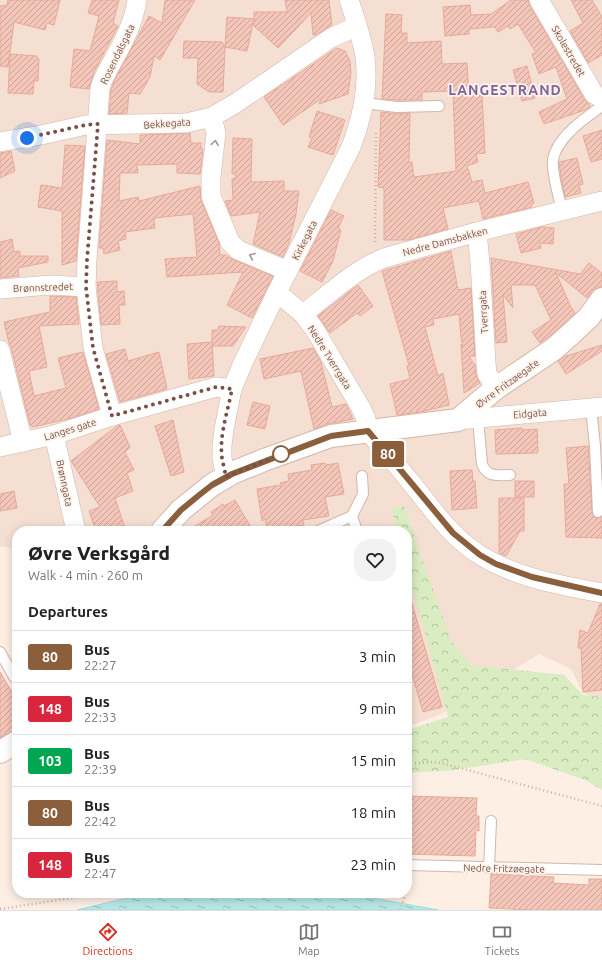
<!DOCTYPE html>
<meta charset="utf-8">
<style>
:root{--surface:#fff;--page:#f2f2f2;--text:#222;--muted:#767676;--line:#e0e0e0;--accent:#d93025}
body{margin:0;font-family:Ubuntu,sans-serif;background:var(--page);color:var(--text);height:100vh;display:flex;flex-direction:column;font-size:15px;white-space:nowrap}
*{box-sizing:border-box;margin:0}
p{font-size:13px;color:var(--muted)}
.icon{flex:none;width:22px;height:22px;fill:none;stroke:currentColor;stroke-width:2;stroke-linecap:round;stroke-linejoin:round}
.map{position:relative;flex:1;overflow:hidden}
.side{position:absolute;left:12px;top:526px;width:400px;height:372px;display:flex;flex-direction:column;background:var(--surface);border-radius:16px;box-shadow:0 2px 10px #0003}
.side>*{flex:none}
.badge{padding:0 8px;border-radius:3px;font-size:14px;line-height:26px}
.you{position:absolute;width:20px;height:20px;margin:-10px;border:3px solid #fff;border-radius:50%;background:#1a73e8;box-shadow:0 0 0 6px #1a73e833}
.map>.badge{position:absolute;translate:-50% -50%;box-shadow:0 0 0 2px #fff}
h2{padding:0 16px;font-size:15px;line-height:36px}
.round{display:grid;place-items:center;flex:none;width:42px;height:42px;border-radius:16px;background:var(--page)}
.overview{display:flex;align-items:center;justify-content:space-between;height:68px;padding:0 16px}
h1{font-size:19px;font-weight:800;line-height:30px}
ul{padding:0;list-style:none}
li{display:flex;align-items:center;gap:12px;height:52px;padding:0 16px;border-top:1px solid var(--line)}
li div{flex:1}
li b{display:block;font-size:15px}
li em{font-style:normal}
li .badge{min-width:44px;font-weight:700;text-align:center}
.dock{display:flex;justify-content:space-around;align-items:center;height:56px;border-top:1px solid var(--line);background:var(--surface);font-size:11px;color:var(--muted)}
.dock a{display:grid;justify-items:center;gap:2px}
.dock .active{color:var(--accent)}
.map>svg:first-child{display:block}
</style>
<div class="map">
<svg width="602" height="910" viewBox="0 0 602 910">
<defs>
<pattern id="forest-crowns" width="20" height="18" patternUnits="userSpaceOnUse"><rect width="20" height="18" fill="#daecc1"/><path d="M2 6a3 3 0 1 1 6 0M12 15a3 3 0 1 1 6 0" fill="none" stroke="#b6c29f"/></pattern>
<pattern id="water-ripples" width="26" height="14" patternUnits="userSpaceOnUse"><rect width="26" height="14" fill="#b7e8e6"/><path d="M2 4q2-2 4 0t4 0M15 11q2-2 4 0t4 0" fill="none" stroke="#9abebc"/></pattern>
<pattern id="building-hatch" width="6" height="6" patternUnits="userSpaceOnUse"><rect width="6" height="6" fill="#f4c6ba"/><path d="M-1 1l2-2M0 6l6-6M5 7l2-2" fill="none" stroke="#caa399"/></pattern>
</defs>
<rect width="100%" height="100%" fill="#fdefe4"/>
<polygon fill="#f5dfd2" points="0,0 602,0 602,700 583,693 571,669 539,654 439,715 407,727 407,531 17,531 17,549 0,546"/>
<polygon fill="url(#forest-crowns)" points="404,506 451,641 471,665 564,675 583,695 602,697 602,790 585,780 525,759 454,770 407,773 407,730 448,717 407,568 407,531 397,531 391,508"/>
<polygon fill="url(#water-ripples)" stroke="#9ddbd9" points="202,893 345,893 438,910 77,910 127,898"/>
<g fill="url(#building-hatch)" stroke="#e8a999">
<polygon points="8,0 60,0 54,25 47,23 45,30 14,22 8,67 0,66 0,6 7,5"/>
<polygon points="92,0 119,0 113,23 118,26 94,72 89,89 70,87 74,49 90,51 99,16 88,13"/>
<polygon points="165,0 195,0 160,60 154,56 150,77 140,94 129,93 127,113 109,114 111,90 114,81 149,16 162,23"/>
<polygon points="285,0 329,0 332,25 316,35 313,35 311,13 278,48 254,26 254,12 287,12"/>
<polygon points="511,0 528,0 530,6 585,100 589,104 590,107 585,110 544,124 539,112 567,99 556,67 539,74 532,54 536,53 518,24 510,29 508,26 498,32 495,27 469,29 469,34 445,36 443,7 470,5 471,15 491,14"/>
<polygon points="571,0 592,0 602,17 602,55 588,63 570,31 583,23"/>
<polygon points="386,14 402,15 401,33 407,33 407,43 441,41 442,64 467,63 469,96 482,95 485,153 476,154 478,162 467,166 472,182 482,180 485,193 528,182 534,203 531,204 532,207 483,219 479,201 443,208 448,229 408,240 384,240 384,188 378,187 381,112 397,114 410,113 409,163 412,162 414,177 456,171 453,91 422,92 422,100 397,100 382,99"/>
<polygon points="227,17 254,19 247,51 225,47"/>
<polygon points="184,41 222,42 225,47 223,92 209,92 197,84 198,58 183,58"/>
<polygon points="337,48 345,51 350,61 351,73 348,94 319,104 321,99 283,125 264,97"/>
<polygon points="10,54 37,56 37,58 39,59 38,81 34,81 33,94 8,93"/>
<polygon points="527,66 535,98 522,101 513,70"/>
<polygon points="317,111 345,120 333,155 308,147 312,138 309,137"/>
<polygon points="602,130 602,159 591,162 583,136"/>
<polygon points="190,133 191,143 201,143 201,149 203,149 200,174 177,173 177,164 137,165 138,173 120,173 119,201 138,197 139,201 200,186 201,200 219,243 220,255 225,255 234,260 273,276 252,318 227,305 243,272 167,277 165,259 197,257 193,214 154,218 155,228 125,232 126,239 118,241 120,250 104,254 103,248 99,248 107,140 140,144 140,135"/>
<polygon points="233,138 252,139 251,182 284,181 284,191 299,191 296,214 289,243 283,257 253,244 260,212 231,216 225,201 233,200 232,179 236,178 235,174 232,174"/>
<polygon points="65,145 85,146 76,261 62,265 62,211 38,207 41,185 62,188"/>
<polygon points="11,151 15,171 0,178 0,153"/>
<polygon points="577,158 583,184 579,185 581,193 565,197 561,177 559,162"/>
<polygon points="331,210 344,216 338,228 341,230 333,261 322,282 300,271"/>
<polygon points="542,227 554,228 553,244 540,243 541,248 521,253 516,234"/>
<polygon points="12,239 14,252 20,251 20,256 48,256 48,262 18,268 19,276 0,278 0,242"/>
<polygon points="451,251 458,290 471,288 475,356 469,356 475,365 476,375 480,383 464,393 461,344 463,347 461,337 459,314 433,319 434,325 425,327 438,376 443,373 449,405 421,412 397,415 390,384 410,379 407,366 409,365 382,271"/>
<polygon points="491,258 580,274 589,263 602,273 602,286 597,288 587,298 556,273 571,307 575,313 551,335 540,343 532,332 551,320 535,285 511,285 513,308 503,295 507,342 496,343"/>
<polygon points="117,281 117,292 124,291 125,305 119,305 120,324 101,325 97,282"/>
<polygon points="358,285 373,306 360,316 357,313 330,333 318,316"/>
<polygon points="50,296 76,297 79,324 39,326 47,367 29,371 34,396 66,388 58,358 83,352 99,409 72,418 33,427 30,425 11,347 9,343 4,322 50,312"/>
<polygon points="219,326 246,327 233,346 212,346 212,330 218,330"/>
<polygon points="212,342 214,376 189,379 187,344"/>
<polygon points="602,345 602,351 566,374 558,361 563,357"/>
<polygon points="313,348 321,362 332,407 346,404 353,419 327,424 314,429 301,371 264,379 260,359"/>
<polygon points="125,349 128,361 159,352 167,389 120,402 106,354"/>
<polygon points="253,402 270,406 265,429 247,425"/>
<polygon points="173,420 184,472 171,476 155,426"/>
<polygon points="120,425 130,447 125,452 134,470 127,473 133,491 115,498 126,531 96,531 89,511 100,507 71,461 117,426"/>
<polygon points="522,428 522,430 537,429 538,451 537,453 496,454 495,430"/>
<polygon points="588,446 592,512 595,518 602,517 602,538 566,537 564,484 569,484 566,448"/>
<polygon points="325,463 326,465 338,463 344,494 325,497 329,516 303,520 304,525 268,531 265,519 262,521 257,489 281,485 280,483 289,481 288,474 312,470 311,465"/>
<polygon points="472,470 473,481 475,481 477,508 452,510 450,471"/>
<rect x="515" y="481" width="19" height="16"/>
<polygon points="14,491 17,508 0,511 0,494"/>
<polygon points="499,498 524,498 524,531 520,531 506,556 499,553"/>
<polygon points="235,500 253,531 187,531 213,515 211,512 223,504 224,506"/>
<polygon points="411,600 442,707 423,712 407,657 407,601"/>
<polygon points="600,604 602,604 602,690 583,692 581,648 578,648 580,630 588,633"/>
<polygon points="0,672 13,694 17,692 17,729 0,738"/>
<polygon points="407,796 477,798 476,816 479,816 479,831 476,830 475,856 407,854"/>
<polygon points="491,874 554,877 553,883 589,885 589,879 602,879 602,910 529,910 489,908"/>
</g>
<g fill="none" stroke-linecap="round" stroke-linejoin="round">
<g stroke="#d1b6ac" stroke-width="12">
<g id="service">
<polyline points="364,103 397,107 439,106"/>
<path d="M562,212C560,199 551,172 553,160C556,138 585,118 602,106"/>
<polyline points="591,408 595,446 598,512"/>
<path d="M478,418L482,464C488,478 497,475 510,475"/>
<polyline points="318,531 352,516"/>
<polyline points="357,531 352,516 363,494 362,476"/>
<polyline points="0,652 14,677"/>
<polyline points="407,865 602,870"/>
<polyline points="489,868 491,821"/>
</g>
</g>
<g stroke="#d1b6ac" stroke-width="20">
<g id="minor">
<polyline points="539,0 594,94 602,99"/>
<polyline points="212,117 216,133 211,176 211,196 230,242 238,250 288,271"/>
<polyline points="0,142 41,135 86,125 186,123 212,117 236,103 331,38 357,26"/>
<polyline points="477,232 480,262 486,363 487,374 496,388"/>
<polyline points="0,289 51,285 86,287"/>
<path d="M276,294L286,300L303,314L315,330L361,408L366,419L368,431C383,449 398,466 413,485C433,510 452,538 480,555C516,578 561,585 602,593"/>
<path d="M303,314C328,295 354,270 384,258L477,232L602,201"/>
<polyline points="0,350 23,442"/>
<path d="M112,416L93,348L86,287L87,259L100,88C103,77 109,68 115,57C125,39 134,21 137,0"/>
<polyline points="458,420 602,407"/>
<polyline points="54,435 76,531"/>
<polyline points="0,447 54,435 112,416 216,387 232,389"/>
<path d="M226,477L222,458V446L224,429L232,389L243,363L276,294L351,147C362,118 369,88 365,57C362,38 355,18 349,0"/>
</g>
</g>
<g stroke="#d5b5a9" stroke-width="24">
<g id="secondary">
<polyline points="162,531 181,510 212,485 232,473 264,460 331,436 458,420 496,388 554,349 573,332 589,317 602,299"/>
<polyline points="0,752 17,742"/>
</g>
</g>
<g stroke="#d9a99d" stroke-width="2.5" stroke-dasharray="1 3" stroke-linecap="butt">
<polyline points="375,242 376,131"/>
<polyline points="407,764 432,762 441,763 602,806"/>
<polyline points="407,890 410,879"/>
<polyline points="0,909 104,893"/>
<polyline points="400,910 406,893"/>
</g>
<use href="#service" stroke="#fff" stroke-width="10"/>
<use href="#minor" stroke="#fff" stroke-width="19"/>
<use href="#secondary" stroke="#fff" stroke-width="22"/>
</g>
<defs><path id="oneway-chevron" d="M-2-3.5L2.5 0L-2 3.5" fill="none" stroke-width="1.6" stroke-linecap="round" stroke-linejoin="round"/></defs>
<g stroke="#ad9691">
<use href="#oneway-chevron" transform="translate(215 143) rotate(-83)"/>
<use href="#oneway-chevron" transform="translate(252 256) rotate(-157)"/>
</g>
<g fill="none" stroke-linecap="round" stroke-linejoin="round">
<g stroke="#fff" stroke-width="9">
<polyline id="line" points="162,531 181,510 198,496 212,485 232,474 331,436 368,431 453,533 480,555 496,564 532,577 602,593"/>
</g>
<use href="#line" stroke="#8b5e3c" stroke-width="6"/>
<path stroke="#775048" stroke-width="4" stroke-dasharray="0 7.2" d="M27,138L85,125L98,124L87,260L86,287L93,348L112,416L216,387L232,389C228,411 219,435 222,458C223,464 225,471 226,477L281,454"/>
</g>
<circle fill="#fff" stroke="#8b5e3c" stroke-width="2" cx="281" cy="454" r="8"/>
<g text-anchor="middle" stroke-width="3.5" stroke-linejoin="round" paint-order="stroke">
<g font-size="10" fill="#775048" stroke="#fff4eb">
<text transform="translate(569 51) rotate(60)" y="4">Skolestredet</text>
<text transform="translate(117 54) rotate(-64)" y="4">Rosendalsgata</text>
<text transform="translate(167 123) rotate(-4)" y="4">Bekkegata</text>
<text transform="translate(304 240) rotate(-63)" y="4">Kirkegata</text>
<text transform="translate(445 241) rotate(-15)" y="4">Nedre Damsbakken</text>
<text transform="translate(43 287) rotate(-2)" y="4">Brønnstredet</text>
<text transform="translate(483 312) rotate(-93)" y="4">Tverrgata</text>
<text transform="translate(330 357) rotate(58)" y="4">Nedre Tverrgata</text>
<text transform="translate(507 383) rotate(-36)" y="4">Øvre Fritzøegate</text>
<text transform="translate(530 413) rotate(-5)" y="4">Eidgata</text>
<text transform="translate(70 429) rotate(-17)" y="4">Langes gate</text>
<text transform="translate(65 483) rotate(78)" y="4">Brønngata</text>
<text transform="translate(504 868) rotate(1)" y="4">Nedre Fritzøegate</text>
</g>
<g font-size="14" font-weight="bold" letter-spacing="1" fill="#7e639b" stroke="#fff4eb">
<text x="505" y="95">LANGESTRAND</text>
</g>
</g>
</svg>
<div class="you" style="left:27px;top:138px"></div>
<b class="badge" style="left:388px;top:454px;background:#8b5e3c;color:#fff">80</b>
<section class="side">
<div class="overview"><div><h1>Øvre Verksgård</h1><p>Walk · 4 min · 260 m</p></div><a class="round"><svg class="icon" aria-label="heart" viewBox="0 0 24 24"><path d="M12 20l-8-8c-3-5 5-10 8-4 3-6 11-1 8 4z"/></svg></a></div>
<h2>Departures</h2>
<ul>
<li><span class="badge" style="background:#8b5e3c;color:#fff">80</span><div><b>Bus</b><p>22:27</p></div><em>3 min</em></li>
<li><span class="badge" style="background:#d7263d;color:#fff">148</span><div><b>Bus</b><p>22:33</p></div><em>9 min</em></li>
<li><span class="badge" style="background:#00a651;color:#fff">103</span><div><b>Bus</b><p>22:39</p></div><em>15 min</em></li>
<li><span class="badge" style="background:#8b5e3c;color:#fff">80</span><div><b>Bus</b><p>22:42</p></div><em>18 min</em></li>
<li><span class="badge" style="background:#d7263d;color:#fff">148</span><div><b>Bus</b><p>22:47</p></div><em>23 min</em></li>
</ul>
</section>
</div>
<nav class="dock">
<a class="active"><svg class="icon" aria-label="directions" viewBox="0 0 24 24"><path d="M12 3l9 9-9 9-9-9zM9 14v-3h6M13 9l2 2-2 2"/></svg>Directions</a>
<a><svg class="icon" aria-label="map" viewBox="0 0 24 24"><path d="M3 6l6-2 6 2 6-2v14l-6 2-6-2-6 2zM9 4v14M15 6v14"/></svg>Map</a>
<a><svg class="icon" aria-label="tickets" viewBox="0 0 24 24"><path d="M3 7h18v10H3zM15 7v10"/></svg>Tickets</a>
</nav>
